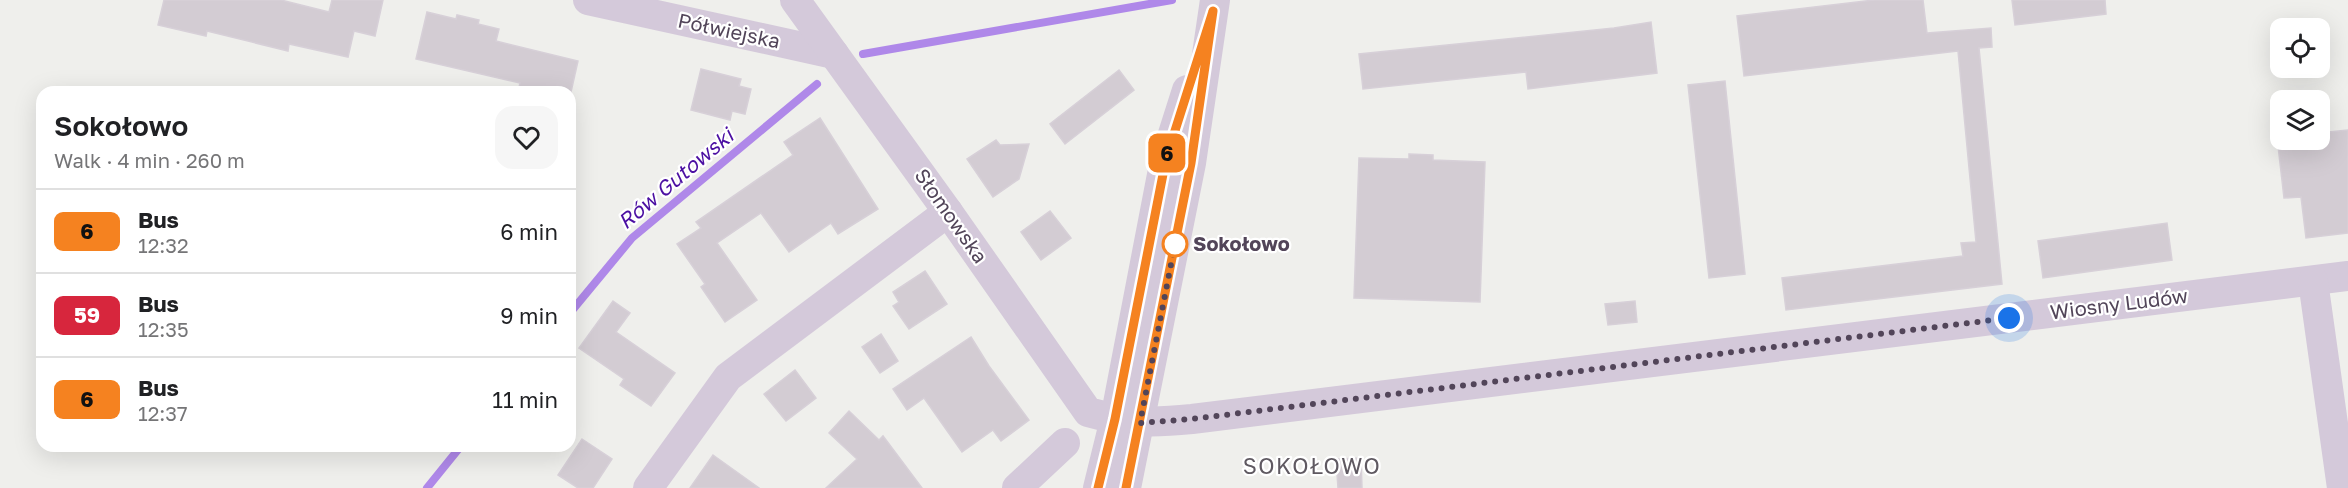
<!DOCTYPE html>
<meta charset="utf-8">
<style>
:root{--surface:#fff;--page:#f6f6f6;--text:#202124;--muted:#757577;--line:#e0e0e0}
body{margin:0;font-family:"Golos Text",sans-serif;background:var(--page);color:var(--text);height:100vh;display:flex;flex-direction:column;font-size:22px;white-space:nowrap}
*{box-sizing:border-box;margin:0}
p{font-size:20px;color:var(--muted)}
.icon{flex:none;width:33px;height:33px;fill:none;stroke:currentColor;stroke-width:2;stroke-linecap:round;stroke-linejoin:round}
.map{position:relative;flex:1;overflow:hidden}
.panel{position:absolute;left:36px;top:86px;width:540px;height:366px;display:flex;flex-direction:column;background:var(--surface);border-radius:18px;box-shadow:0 6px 24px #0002}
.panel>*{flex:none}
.badge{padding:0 12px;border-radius:9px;font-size:21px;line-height:39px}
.buttons{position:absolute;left:2270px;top:18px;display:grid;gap:12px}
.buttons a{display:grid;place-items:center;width:60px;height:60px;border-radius:12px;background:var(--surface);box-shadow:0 6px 24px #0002;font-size:30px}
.you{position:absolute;width:30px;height:30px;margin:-15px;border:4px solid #fff;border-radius:50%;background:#1a73e8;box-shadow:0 0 0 9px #1a73e833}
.map>.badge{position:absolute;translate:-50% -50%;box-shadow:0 0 0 3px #fff}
.round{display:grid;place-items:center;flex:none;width:63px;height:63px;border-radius:18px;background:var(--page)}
.summary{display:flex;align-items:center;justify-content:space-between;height:102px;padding:0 18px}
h1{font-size:28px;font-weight:600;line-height:45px}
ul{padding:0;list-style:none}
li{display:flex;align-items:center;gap:18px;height:84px;padding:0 18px;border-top:2px solid var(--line)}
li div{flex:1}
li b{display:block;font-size:22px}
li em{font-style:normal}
li .badge{min-width:66px;font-weight:700;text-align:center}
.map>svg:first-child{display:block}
</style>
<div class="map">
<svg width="2348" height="488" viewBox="0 0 2348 488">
<rect width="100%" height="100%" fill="#efefec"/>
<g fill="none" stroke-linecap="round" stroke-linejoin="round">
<g stroke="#af88e9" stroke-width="8">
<polyline points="863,54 1172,0"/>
<polyline points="570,313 632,238 817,84"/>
<polyline points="427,488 461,446"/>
</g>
</g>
<g fill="#d3ccd3" stroke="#d7d0d8" stroke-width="1.5">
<polygon points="164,0 281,0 329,12 332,0 383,0 375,36 354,31 348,57 289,44 288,51 207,31 206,36 158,25"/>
<polygon points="1874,0 1923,0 1927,33 1991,28 1992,47 1979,48 2002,284 1786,310 1782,278 1963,256 1961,243 1976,242 1958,51 1744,76 1737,16"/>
<polygon points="2012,0 2105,0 2106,14 2015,25"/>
<polygon points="427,12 456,19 457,15 479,20 478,24 499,29 496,41 578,61 571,92 518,92 520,83 416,59"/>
<polygon points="1651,22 1657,73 1528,89 1526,72 1363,89 1359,54 1614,28"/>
<polygon points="701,69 741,79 739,86 751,89 745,114 732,111 730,120 691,110"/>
<polygon points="1119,70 1134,90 1065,144 1050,124"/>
<polygon points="1725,81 1745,274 1709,278 1688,85"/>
<polygon points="820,118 878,209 838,234 831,223 789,252 761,213 717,243 757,300 725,322 701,287 705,284 677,244 701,228 696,222 793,155 784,142"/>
<polygon points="2348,130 2348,233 2306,238 2301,197 2284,198 2277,137 2280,137 2280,140 2319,140 2319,133"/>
<polygon points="996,140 1000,145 1029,144 1019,179 993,197 967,159"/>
<polygon points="1409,154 1433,155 1433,160 1485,162 1480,302 1354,298 1359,158 1409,159"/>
<polygon points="1050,211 1071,238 1041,260 1021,232"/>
<polygon points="2167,223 2172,260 2043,278 2038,241"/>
<polygon points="925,271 947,304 909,329 893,306 899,302 893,292"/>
<polygon points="613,301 630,313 616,332 675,373 651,406 620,385 624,379 579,348"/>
<polygon points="1635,301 1637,322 1608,325 1605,304"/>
<polygon points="881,334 898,361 880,373 862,347"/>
<polygon points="971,337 989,366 1029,420 1001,441 993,430 962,452 924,398 907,410 893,389"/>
<polygon points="795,370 816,398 786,421 764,394"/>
<polygon points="849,411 879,440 883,436 922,488 826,488 857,459 829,433"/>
<polygon points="582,439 612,459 593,488 578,488 558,475"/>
<polygon points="713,455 759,488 690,488"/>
<polygon points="1361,458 1362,488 1338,488 1336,459"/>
</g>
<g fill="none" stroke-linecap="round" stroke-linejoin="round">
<g stroke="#d4c9da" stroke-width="30">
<polyline points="588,0 834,54"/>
<path d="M795,0L948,212L1088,412C1127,423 1152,423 1192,419L2348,276"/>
<polyline points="2313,281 2342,488"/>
<polyline points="648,488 728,377 948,212"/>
<polyline points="1017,488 1065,443"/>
<polyline points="1098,488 1115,419 1165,159 1187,90"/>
<polyline points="1126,488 1191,163 1215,0"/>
</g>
</g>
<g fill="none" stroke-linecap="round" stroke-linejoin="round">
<g stroke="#fff" stroke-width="14">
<polyline id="line" points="1098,488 1115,419 1166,159 1213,11 1191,163 1126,488"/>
</g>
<use href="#line" stroke="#f58220" stroke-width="9"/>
<polyline stroke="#524559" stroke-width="6" stroke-dasharray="0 10.8" points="1175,244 1140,423 1192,419 2009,318"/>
</g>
<circle fill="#fff" stroke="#f58220" stroke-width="3" cx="1175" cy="244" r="12"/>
<g text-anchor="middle" stroke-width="4.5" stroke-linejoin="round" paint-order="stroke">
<g font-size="20" fill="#524559" stroke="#fff">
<text transform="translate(729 31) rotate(12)" y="7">Półwiejska</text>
<text transform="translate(951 216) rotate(55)" y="7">Słomowska</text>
<text transform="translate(2119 304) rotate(-7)" y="7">Wiosny Ludów</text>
</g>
<g font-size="20" font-weight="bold" fill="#524559" stroke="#fff" text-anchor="start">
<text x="1193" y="251">Sokołowo</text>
</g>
<g font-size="21" font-style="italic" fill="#4b0fa2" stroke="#fff">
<text transform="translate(676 179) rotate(-40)" y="7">Rów Gutowski</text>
</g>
<g font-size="22" letter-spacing="1.5" fill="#5f5961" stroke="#fff">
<text x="1312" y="474">SOKOŁOWO</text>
</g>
</g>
</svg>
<div class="buttons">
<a><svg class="icon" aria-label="locate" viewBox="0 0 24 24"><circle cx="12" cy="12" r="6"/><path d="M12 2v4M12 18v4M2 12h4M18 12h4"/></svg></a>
<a><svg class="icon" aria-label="layers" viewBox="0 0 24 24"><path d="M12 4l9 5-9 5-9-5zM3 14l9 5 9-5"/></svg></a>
</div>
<div class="you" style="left:2009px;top:318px"></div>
<b class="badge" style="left:1167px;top:153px;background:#f58220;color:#111">6</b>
<section class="panel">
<div class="summary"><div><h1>Sokołowo</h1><p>Walk · 4 min · 260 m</p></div><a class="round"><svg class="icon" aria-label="heart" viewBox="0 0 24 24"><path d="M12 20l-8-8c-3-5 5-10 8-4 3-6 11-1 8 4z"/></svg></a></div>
<ul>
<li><span class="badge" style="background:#f58220;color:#111">6</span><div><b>Bus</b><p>12:32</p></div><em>6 min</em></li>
<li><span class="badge" style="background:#d7263d;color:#fff">59</span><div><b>Bus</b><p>12:35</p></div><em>9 min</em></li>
<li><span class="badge" style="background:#f58220;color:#111">6</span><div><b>Bus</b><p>12:37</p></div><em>11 min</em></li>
</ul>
</section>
</div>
